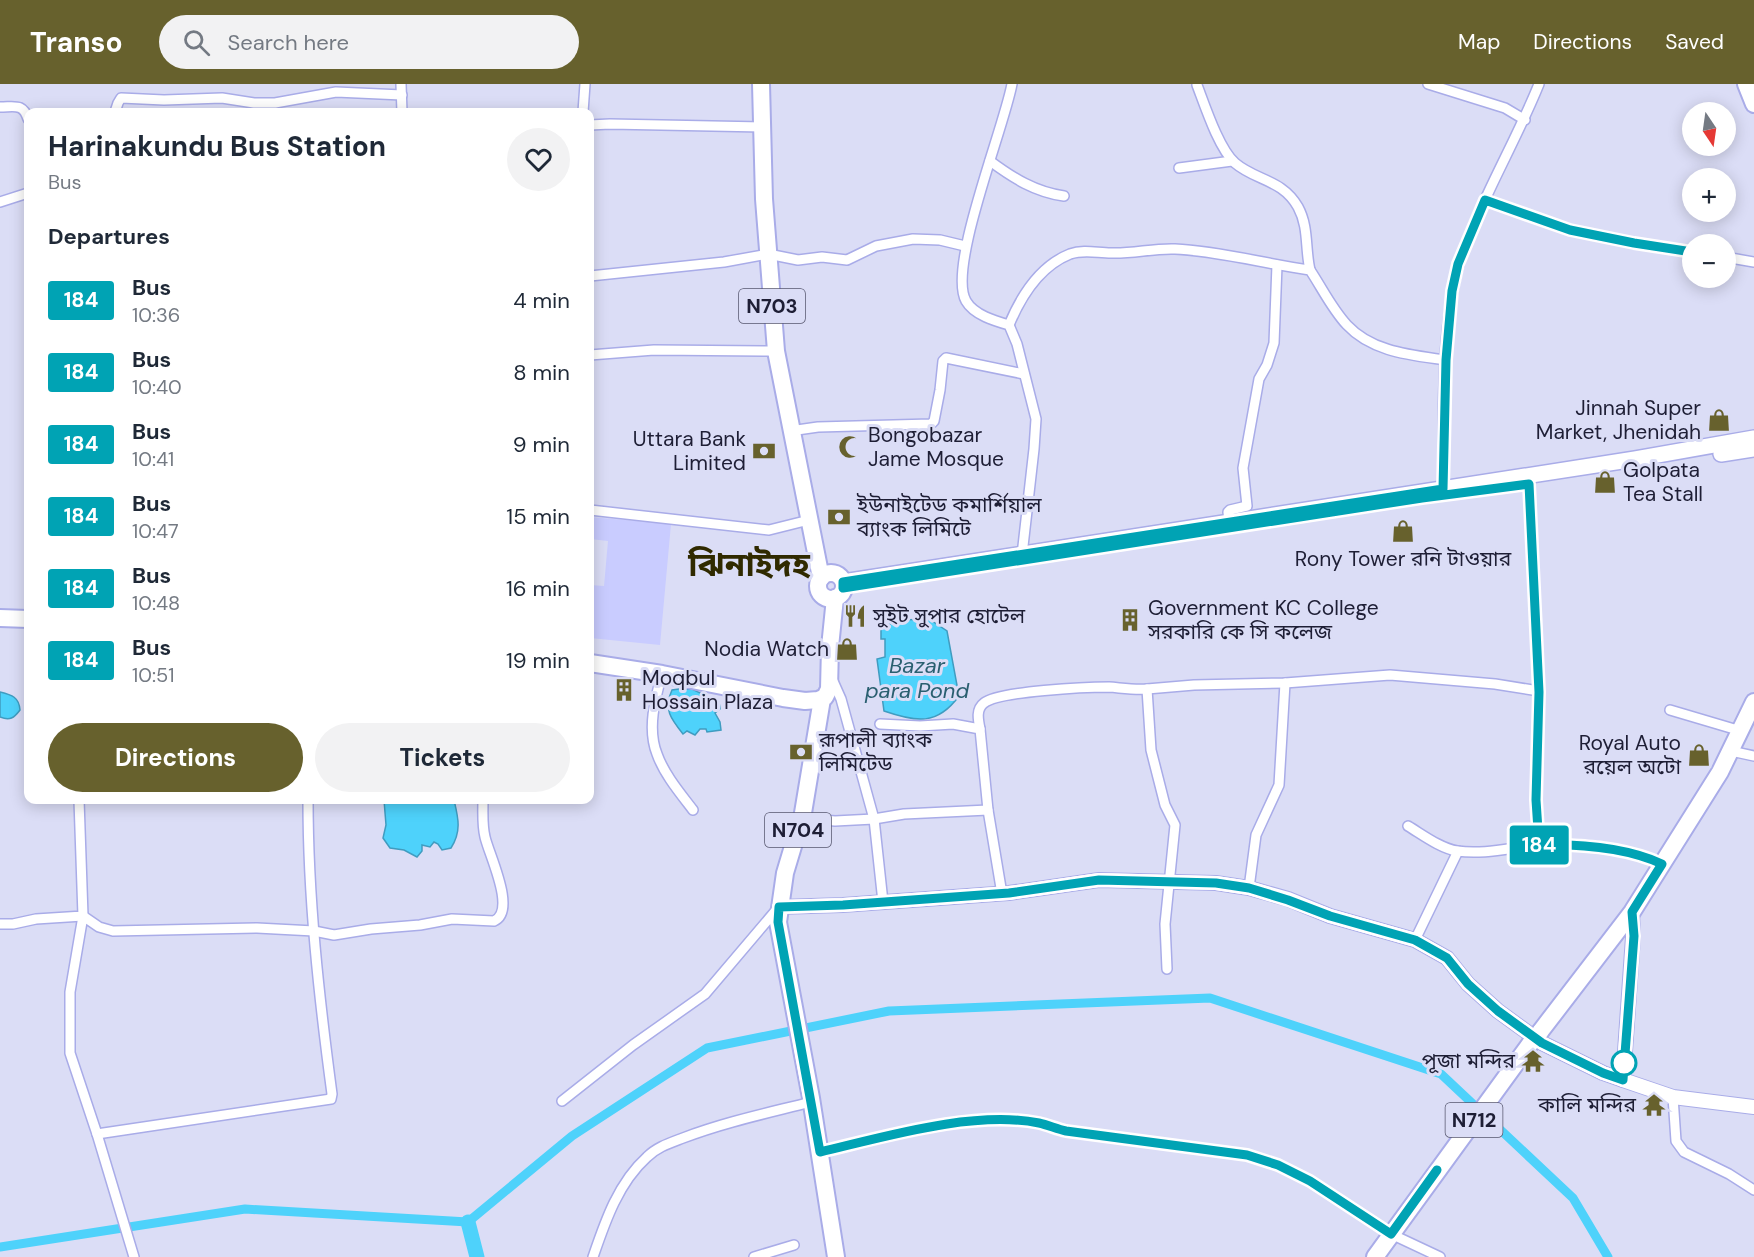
<!DOCTYPE html>
<meta charset="utf-8">
<style>
:root{--surface:#fff;--page:#f2f2f3;--text:#1f2937;--muted:#747a83;--accent:#67612d}
body{margin:0;font-family:"DM Sans","Noto Sans Bengali",sans-serif;background:var(--page);color:var(--text);height:100vh;display:flex;flex-direction:column;font-size:22px;white-space:nowrap}
*{box-sizing:border-box;margin:0}
p{font-size:20px;color:var(--muted)}
.icon{flex:none;width:33px;height:33px;fill:none;stroke:currentColor;stroke-width:2;stroke-linecap:round;stroke-linejoin:round}
.map{position:relative;flex:1;overflow:hidden}
.side{position:absolute;left:24px;top:24px;width:570px;height:696px;display:flex;flex-direction:column;background:var(--surface);border-radius:12px;box-shadow:0 3px 15px #0003}
.side>*{flex:none}
.badge{padding:0 12px;border-radius:4px;font-size:21px;line-height:39px}
.needle{width:39px;rotate:167deg}
.fabs{position:absolute;left:1682px;top:18px;display:grid;gap:12px}
.fabs a{display:grid;place-items:center;width:54px;height:54px;border-radius:50%;background:var(--surface);box-shadow:0 3px 15px #0003;font-size:30px}
.map>.badge{position:absolute;translate:-50% -50%;box-shadow:0 0 0 3px #fff}
h2{padding:0 24px;font-size:22px;line-height:54px}
.round{display:grid;place-items:center;flex:none;width:63px;height:63px;border-radius:32px;background:var(--page)}
.head{display:flex;align-items:center;justify-content:space-between;height:102px;padding:0 24px}
h1{font-size:28px;font-weight:700;line-height:45px}
.cta{display:flex;gap:12px;margin-top:auto;padding:12px 24px}
.cta a{flex:1;height:69px;border-radius:36px;background:var(--accent);color:#fff;font-size:24px;font-weight:700;line-height:69px;text-align:center}
.cta a+a{background:var(--page);color:var(--text)}
ul{padding:0;list-style:none}
li{display:flex;align-items:center;gap:18px;height:72px;padding:0 24px}
li div{flex:1}
li b{display:block;font-size:22px}
li em{font-style:normal}
li .badge{min-width:66px;font-weight:700;text-align:center}
header{display:flex;align-items:center;gap:36px;box-sizing:border-box;height:84px;padding:0 30px;background:var(--accent);color:#fff}
header strong{font-size:28px}
nav{display:flex;gap:33px;margin-inline-start:auto;font-size:21px}
.search{width:420px;height:54px;background:var(--page);display:flex;align-items:center;gap:15px;box-sizing:border-box;padding:0 21px;border-radius:33px;color:var(--muted);font-size:22px}
.map>svg:first-child{display:block}
</style>
<header>
<strong>Transo</strong>
<div class="search"><svg class="icon" aria-label="search" viewBox="0 0 24 24"><circle cx="10" cy="10" r="6"/><path d="M15 15l6 6"/></svg>Search here</div>
<nav><a>Map</a><a>Directions</a><a>Saved</a></nav>
</header>
<div class="map">
<svg width="1754" height="1173" viewBox="0 0 1754 1173">
<rect width="100%" height="100%" fill="#dbddf6"/>
<polygon fill="#c9ccff" points="590,433 671,440 660,561 590,554 590,501 604,502 608,457 590,455"/>
<g fill="#4ed2fb" stroke="#409cc0" stroke-width="1.5">
<path d="M929,535L947,547L959,612C937,642 916,638 884,627L877,575L885,573V555H881V543L902,536Z"/>
<path d="M679,605H692L719,618L720,625L715,629L720,638L721,646L707,648L706,645H700L695,651L687,647L683,650C671,635 663,625 672,606Z"/>
<path d="M0,608C12,611 19,613 20,626C14,634 10,637 0,633Z"/>
<path d="M384,716H454C458,733 462,747 451,764L442,766L438,760L434,758L430,763L422,761V767L417,773L404,766L390,764L383,754L386,741Z"/>
</g>
<g fill="none" stroke-linecap="round" stroke-linejoin="round">
<polyline stroke="#4ed2fb" stroke-width="9" points="0,1163 245,1125 468,1138 572,1052 707,964 889,927 1210,914 1441,990 1573,1114 1608,1173"/>
<polyline stroke="#4ed2fb" stroke-width="15" points="468,1138 477,1173"/>
<g stroke="#a9ace8" stroke-width="12">
<g id="street">
<polyline points="401,0 402,28"/>
<path d="M1012,0C1004,44 947,184 966,217C974,231 995,237 1009,241L1017,260L1036,335L1034,365L1022,471"/>
<polyline points="1428,0 1505,24 1525,36"/>
<path d="M1197,1C1205,22 1219,65 1235,79C1256,97 1282,95 1298,123C1309,143 1305,165 1310,186"/>
<path d="M0,23C15,23 23,19 28,35"/>
<polyline points="115,28 118,19 121,14 164,16 222,14 254,19 275,19 336,8 402,11"/>
<polyline points="583,28 585,0"/>
<polyline points="590,41 610,40 763,43"/>
<path d="M990,77C1013,94 1035,108 1064,112"/>
<polyline points="1179,84 1232,77"/>
<polyline points="1485,116 1570,146 1634,159 1692,168"/>
<polyline points="0,118 28,109"/>
<polyline points="1725,173 1754,178"/>
<polyline points="590,192 724,178 768,170 798,176 822,173 847,176 876,162 913,155 940,156 965,162"/>
<path d="M1009,241C1021,212 1040,182 1070,170C1084,165 1097,169 1111,169C1132,170 1154,164 1175,165C1220,167 1265,180 1310,186C1322,204 1332,225 1347,241C1372,268 1411,271 1445,276"/>
<polyline points="590,271 654,266 776,267"/>
<polyline points="790,347 818,343 931,340 934,337 940,306 943,277 946,274 1024,290"/>
<polyline points="1529,400 1539,607 1536,716 1539,761"/>
<path d="M1443,405C1444,333 1440,249 1459,180C1463,166 1470,152 1475,138C1495,91 1520,47 1539,0"/>
<polyline points="590,426 769,446 809,436"/>
<polyline points="1229,438 1228,428 1230,426 1247,422 1243,384 1259,295 1267,281 1274,259 1277,181"/>
<path d="M662,590C655,615 647,645 657,670C664,690 680,709 693,726"/>
<polyline points="833,597 841,615 874,735 883,818"/>
<polyline points="1147,605 1194,601 1285,599 1390,591 1495,600 1539,607"/>
<polyline points="1670,626 1741,647"/>
<polyline points="880,640 920,642 953,640 980,645 988,726 1002,810"/>
<path d="M980,645C978,635 976,625 984,619C999,607 1088,603 1109,603C1122,604 1134,606 1147,605L1151,666L1165,721L1175,741L1165,840L1167,885"/>
<polyline points="1731,667 1754,672"/>
<polyline points="801,734 835,737 874,735 904,730 988,726"/>
<path d="M1408,742C1423,751 1440,764 1457,767C1485,771 1513,763 1540,761C1577,758 1629,764 1662,780"/>
<polyline points="1249,804 1256,751 1279,701 1285,599"/>
<polyline points="0,840 13,840 36,835 83,832 79,716"/>
<polyline points="1415,856 1458,767"/>
<polyline points="1673,1013 1676,1057 1684,1068 1729,1090 1754,1106"/>
<polyline points="562,1017 633,961 705,910 778,824"/>
<path d="M97,1050L331,1015L332,1010C319,913 308,814 308,716"/>
<path d="M820,1068C885,1053 973,1026 1039,1039C1048,1041 1057,1044 1066,1047L1247,1071L1278,1081L1310,1097L1391,1150L1440,1173"/>
<path d="M134,1173L97,1050L70,969V908L83,832L99,843L113,847L257,844L314,847L334,851L371,845L420,841L452,835L494,837C517,827 489,771 485,753C482,741 483,728 483,716"/>
<path d="M593,1173C605,1138 618,1099 647,1073C657,1063 670,1059 683,1054C725,1038 768,1029 811,1018"/>
<polyline points="754,1173 794,1161"/>
</g>
</g>
<g stroke="#a9ace8" stroke-width="16">
<g id="secondary">
<polyline points="779,823 843,821 1009,809 1099,796 1216,799 1249,804 1288,815 1330,832 1415,856 1447,874 1468,900 1498,927 1542,959 1603,989 1623,996"/>
<polyline points="1632,828 1633,853 1623,996 1673,1013 1754,1023"/>
</g>
</g>
<g stroke="#a9ace8" stroke-width="18">
<g id="primary">
<polyline points="1721,370 1754,365"/>
<polyline points="843,498 1635,375 1754,354"/>
</g>
</g>
<g stroke="#a9ace8" stroke-width="20">
<g id="highway">
<polyline points="761,0 764,115 776,267 821,494"/>
<polyline points="1746,0 1754,20"/>
<circle cx="831" cy="502" r="13"/>
<polyline points="0,534 28,535"/>
<polyline points="590,579 662,590 783,614 805,617 818,616 825,613 829,605 830,563 835,514"/>
<polyline points="822,615 803,729 785,789 778,838 811,1014 836,1173"/>
<polyline points="1540,948 1632,828 1720,688 1754,618"/>
<polyline points="1375,1173 1530,960"/>
</g>
</g>
<use href="#street" stroke="#fff" stroke-width="9"/>
<use href="#secondary" stroke="#fff" stroke-width="14"/>
<use href="#primary" stroke="#fff" stroke-width="15"/>
<use href="#highway" stroke="#fff" stroke-width="16"/>
<g stroke="#a9ace8" stroke-width="20" stroke-linecap="butt">
<polyline id="highway-bridge" points="1530,960 1540,948"/>
</g>
<use href="#highway-bridge" stroke="#fff" stroke-width="16"/>
</g>
<g fill="none" stroke-linecap="round" stroke-linejoin="round">
<g stroke="#fff" stroke-width="14">
<path id="line" d="M1437,1086L1391,1150L1310,1097L1278,1081L1247,1071L1066,1047C1057,1045 1048,1041 1039,1039C973,1026 884,1053 820,1068L778,838L779,823L843,821L1009,809L1099,796L1216,799L1249,804L1288,816L1330,832L1415,856L1447,874L1468,900L1498,927L1542,959L1603,989L1623,996L1634,852L1632,828L1662,780C1625,763 1579,760 1539,761L1536,716L1539,608L1529,400L1422,414L843,504V498L1443,405L1446,276L1452,207L1458,180L1485,116L1570,146L1634,159L1692,168"/>
</g>
<use href="#line" stroke="#00a3b4" stroke-width="9"/>
</g>
<defs>
<g id="shop-bare" transform="scale(1.8)"><path d="M-5-2.5h2.3a2.7 3.5 0 0 1 5.4 0H5L5.5 6h-11ZM-1.5-2.5h3a1.5 2.3 0 0 0-3 0Z" fill="#67612d" stroke="#dbddf6" stroke-width="2.5" paint-order="stroke"/></g>
<g id="mosque-bare" transform="scale(1.8)"><path d="M3.5-4.9A6 6 0 1 0 3.5 4.9A5 5 0 1 1 3.5-4.9Z" fill="#67612d" stroke="#dbddf6" stroke-width="2.5" paint-order="stroke"/></g>
<g id="bank-bare" transform="scale(1.8)"><path d="M-6-4H6V4H-6ZM0-2.3a2.3 2.3 0 1 0 0 4.6a2.3 2.3 0 1 0 0-4.6Z" fill="#67612d" stroke="#dbddf6" stroke-width="2.5" paint-order="stroke"/></g>
<g id="restaurant-bare" transform="scale(1.8)"><path d="M-5-6h1v4h1v-4h1v4h1v-4h1v5L-1.5 .5V6h-2V.5L-5-1ZM5-6V6H3V1.5H1.5Q1.5-4 5-6Z" fill="#67612d" stroke="#dbddf6" stroke-width="2.5" paint-order="stroke"/></g>
<g id="building-bare" transform="scale(1.8)"><path d="M-4-6H4V6H1V3H-1V6H-4ZM-2.5-4.3h1.7v1.8h-1.7ZM.8-4.3h1.7v1.8H.8ZM-2.5-1h1.7V.8h-1.7ZM.8-1h1.7V.8H.8Z" fill="#67612d" stroke="#dbddf6" stroke-width="2.5" paint-order="stroke"/></g>
<g id="temple-bare" transform="scale(1.8)"><path d="M0-6L5-2H3V0L6.5 2.5H4V6H1.5V3h-3V6H-4V2.5H-6.5L-3 0V-2H-5Z" fill="#67612d" stroke="#dbddf6" stroke-width="2.5" paint-order="stroke"/></g>
</defs>
<g fill-rule="evenodd">
<use href="#shop-bare" x="1719" y="336"/>
<use href="#mosque-bare" x="850" y="363"/>
<use href="#bank-bare" x="764" y="367"/>
<use href="#shop-bare" x="1605" y="398"/>
<use href="#bank-bare" x="839" y="433"/>
<use href="#shop-bare" x="1403" y="447"/>
<use href="#restaurant-bare" x="855" y="532"/>
<use href="#building-bare" x="1130" y="536"/>
<use href="#shop-bare" x="847" y="565"/>
<use href="#building-bare" x="624" y="606"/>
<use href="#bank-bare" x="801" y="668"/>
<use href="#shop-bare" x="1699" y="671"/>
<use href="#temple-bare" x="1533" y="977"/>
<use href="#temple-bare" x="1654" y="1021"/>
</g>
<circle fill="#fff" stroke="#00a3b4" stroke-width="3" cx="1624" cy="979" r="12"/>
<g text-anchor="middle" stroke-width="6" stroke-linejoin="round" paint-order="stroke">
<g fill="#dbddf6" stroke="#57576f" stroke-width="1.5">
<rect x="739" y="205" width="66" height="34" rx="4.5"/>
<rect x="765" y="729" width="66" height="34" rx="4.5"/>
<rect x="1445.5" y="1019" width="57" height="34" rx="4.5"/>
</g>
<g font-size="20" font-weight="bold" fill="#1e1e35">
<text x="772" y="229">N703</text>
<text x="798" y="753">N704</text>
<text x="1474" y="1043">N712</text>
</g>
<g font-size="21" fill="#1e1e35" stroke="#dbddf6" text-anchor="start">
<text x="1701" y="331" text-anchor="end">Jinnah Super<tspan x="1701" dy="24">Market, Jhenidah</tspan></text>
<text x="868" y="358">Bongobazar<tspan x="868" dy="24">Jame Mosque</tspan></text>
<text x="746" y="362" text-anchor="end">Uttara Bank<tspan x="746" dy="24">Limited</tspan></text>
<text x="1623" y="393">Golpata<tspan x="1623" dy="24">Tea Stall</tspan></text>
<text x="857" y="428">ইউনাইটেড কমার্শিয়াল<tspan x="857" dy="24">ব্যাংক লিমিটে</tspan></text>
<text x="1403" y="482" text-anchor="middle">Rony Tower রনি টাওয়ার</text>
<text x="1148" y="531">Government KC College<tspan x="1148" dy="24">সরকারি কে সি কলেজ</tspan></text>
<text x="873" y="539">সুইট সুপার হোটেল</text>
<text x="829" y="572" text-anchor="end">Nodia Watch</text>
<text x="642" y="601">Moqbul<tspan x="642" dy="24">Hossain Plaza</tspan></text>
<text x="819" y="663">রূপালী ব্যাংক<tspan x="819" dy="24">লিমিটেড</tspan></text>
<text x="1681" y="666" text-anchor="end">Royal Auto<tspan x="1681" dy="24">রয়েল অটো</tspan></text>
<text x="1515" y="984" text-anchor="end">পূজা মন্দির</text>
<text x="1636" y="1028" text-anchor="end">কালি মন্দির</text>
</g>
<g font-size="22" font-style="italic" fill="#2a5f70" stroke="#dbddf6">
<text x="917" y="589">Bazar<tspan x="917" dy="25">para Pond</tspan></text>
</g>
<g font-size="33" font-weight="bold" fill="#302a00" stroke="#dbddf6">
<text x="749" y="492">ঝিনাইদহ</text>
</g>
</g>
</svg>
<div class="fabs">
<a><svg class="needle" viewBox="-14 -14 28 28"><path d="M0-13l5 13h-10z" fill="#e53935"/><path d="M0 13l5-13h-10z" fill="#747a83"/></svg></a>
<a>+</a>
<a>−</a>
</div>
<b class="badge" style="left:1539px;top:761px;background:#00a3b4;color:#fff">184</b>
<section class="side">
<div class="head"><div><h1>Harinakundu Bus Station</h1><p>Bus</p></div><a class="round"><svg class="icon" aria-label="heart" viewBox="0 0 24 24"><path d="M12 20l-8-8c-3-5 5-10 8-4 3-6 11-1 8 4z"/></svg></a></div>
<h2>Departures</h2>
<ul>
<li><span class="badge" style="background:#00a3b4;color:#fff">184</span><div><b>Bus</b><p>10:36</p></div><em>4 min</em></li>
<li><span class="badge" style="background:#00a3b4;color:#fff">184</span><div><b>Bus</b><p>10:40</p></div><em>8 min</em></li>
<li><span class="badge" style="background:#00a3b4;color:#fff">184</span><div><b>Bus</b><p>10:41</p></div><em>9 min</em></li>
<li><span class="badge" style="background:#00a3b4;color:#fff">184</span><div><b>Bus</b><p>10:47</p></div><em>15 min</em></li>
<li><span class="badge" style="background:#00a3b4;color:#fff">184</span><div><b>Bus</b><p>10:48</p></div><em>16 min</em></li>
<li><span class="badge" style="background:#00a3b4;color:#fff">184</span><div><b>Bus</b><p>10:51</p></div><em>19 min</em></li>
</ul>
<div class="cta"><a>Directions</a><a>Tickets</a></div>
</section>
</div>
